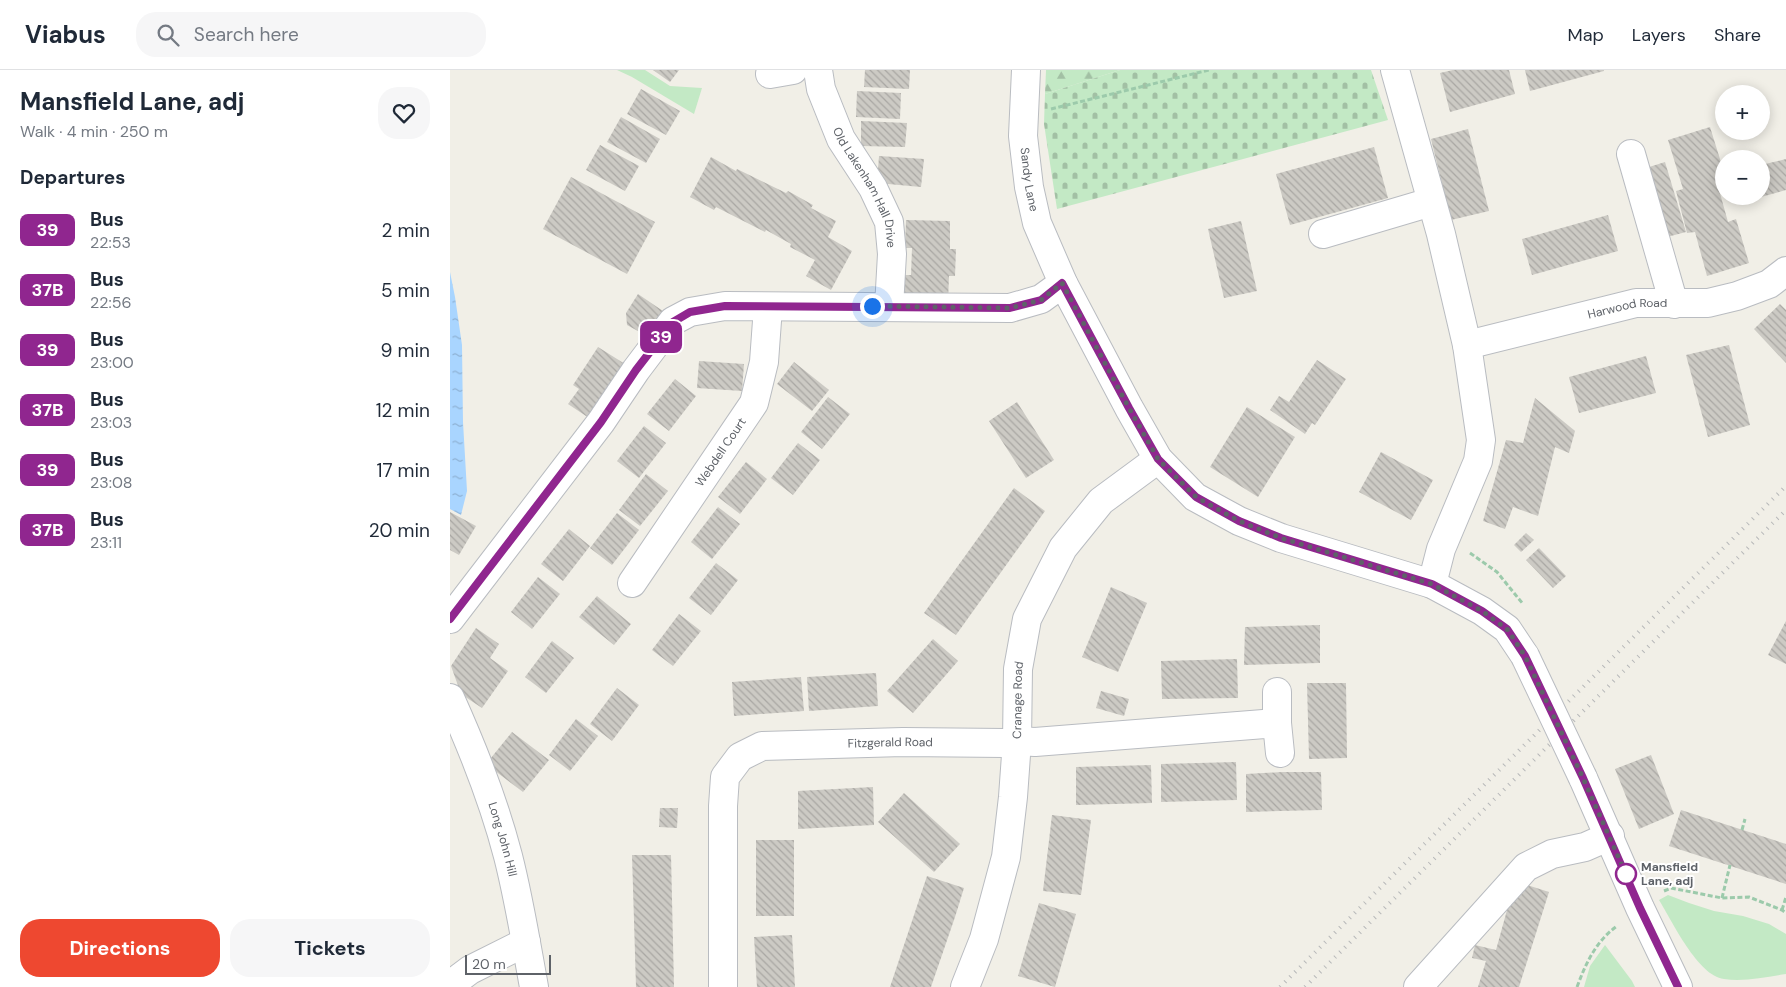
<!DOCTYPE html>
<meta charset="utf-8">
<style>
:root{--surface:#fff;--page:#f6f6f7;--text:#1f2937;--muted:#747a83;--line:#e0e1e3;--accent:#ee4830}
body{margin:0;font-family:"DM Sans",sans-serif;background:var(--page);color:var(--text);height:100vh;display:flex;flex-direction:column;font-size:19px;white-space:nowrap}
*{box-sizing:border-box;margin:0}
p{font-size:16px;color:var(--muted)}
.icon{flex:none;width:28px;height:28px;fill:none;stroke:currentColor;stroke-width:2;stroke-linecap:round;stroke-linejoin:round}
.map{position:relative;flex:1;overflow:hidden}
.drawer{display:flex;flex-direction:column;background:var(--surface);width:450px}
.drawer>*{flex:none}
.badge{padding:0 10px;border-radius:8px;font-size:18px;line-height:32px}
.tools{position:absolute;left:1265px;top:15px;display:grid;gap:10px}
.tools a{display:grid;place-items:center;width:55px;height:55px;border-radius:50%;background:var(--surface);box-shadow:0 2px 12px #0003;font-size:25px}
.scale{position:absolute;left:15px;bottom:12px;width:86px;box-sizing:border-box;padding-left:5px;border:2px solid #5e6268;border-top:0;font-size:14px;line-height:18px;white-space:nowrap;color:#5e6268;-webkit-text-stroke:4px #fff;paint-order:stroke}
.you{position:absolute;width:25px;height:25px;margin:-12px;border:4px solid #fff;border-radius:50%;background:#1a73e8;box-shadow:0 0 0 8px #1a73e833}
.map>.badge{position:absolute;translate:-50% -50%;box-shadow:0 0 0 2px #fff}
h2{padding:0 20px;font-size:19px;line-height:45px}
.round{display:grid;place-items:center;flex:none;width:52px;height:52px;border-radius:20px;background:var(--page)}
.overview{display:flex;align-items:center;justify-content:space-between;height:85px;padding:0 20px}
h1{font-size:24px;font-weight:700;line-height:38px}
.primary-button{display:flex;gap:10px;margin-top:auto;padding:10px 20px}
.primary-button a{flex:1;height:58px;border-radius:20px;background:var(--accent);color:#fff;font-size:20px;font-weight:700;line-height:58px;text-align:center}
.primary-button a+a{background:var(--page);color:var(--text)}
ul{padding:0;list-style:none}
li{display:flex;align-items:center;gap:15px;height:60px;padding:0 20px}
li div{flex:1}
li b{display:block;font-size:19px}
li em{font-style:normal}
li .badge{min-width:55px;font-weight:700;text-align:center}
header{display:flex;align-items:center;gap:30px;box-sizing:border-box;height:70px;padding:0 25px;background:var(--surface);border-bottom:1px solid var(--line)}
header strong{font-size:24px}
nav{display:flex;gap:28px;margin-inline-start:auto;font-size:18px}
.search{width:350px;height:45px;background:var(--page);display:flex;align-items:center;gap:12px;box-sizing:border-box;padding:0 18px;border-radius:20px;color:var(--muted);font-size:19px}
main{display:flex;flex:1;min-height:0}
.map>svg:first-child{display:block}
</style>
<header>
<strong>Viabus</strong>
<div class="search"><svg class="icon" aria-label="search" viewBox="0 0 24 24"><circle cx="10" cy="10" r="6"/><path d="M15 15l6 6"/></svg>Search here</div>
<nav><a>Map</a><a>Layers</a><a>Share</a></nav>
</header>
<main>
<section class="drawer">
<div class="overview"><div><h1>Mansfield Lane, adj</h1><p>Walk · 4 min · 250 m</p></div><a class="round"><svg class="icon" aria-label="heart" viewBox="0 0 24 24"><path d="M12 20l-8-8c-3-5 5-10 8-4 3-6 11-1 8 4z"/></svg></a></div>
<h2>Departures</h2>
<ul>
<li><span class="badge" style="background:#90268f;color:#fff">39</span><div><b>Bus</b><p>22:53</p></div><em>2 min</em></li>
<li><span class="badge" style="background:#90268f;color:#fff">37B</span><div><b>Bus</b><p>22:56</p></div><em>5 min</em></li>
<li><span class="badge" style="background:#90268f;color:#fff">39</span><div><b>Bus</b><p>23:00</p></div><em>9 min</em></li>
<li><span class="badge" style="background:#90268f;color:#fff">37B</span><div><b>Bus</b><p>23:03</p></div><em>12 min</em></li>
<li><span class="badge" style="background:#90268f;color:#fff">39</span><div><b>Bus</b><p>23:08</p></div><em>17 min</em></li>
<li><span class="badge" style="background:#90268f;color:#fff">37B</span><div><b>Bus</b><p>23:11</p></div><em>20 min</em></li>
</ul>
<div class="primary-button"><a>Directions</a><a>Tickets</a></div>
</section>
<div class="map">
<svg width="1336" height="917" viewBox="0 0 1336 917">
<defs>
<pattern id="forest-firs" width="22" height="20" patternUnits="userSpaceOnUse" patternTransform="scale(1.25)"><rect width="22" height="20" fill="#c3e9c5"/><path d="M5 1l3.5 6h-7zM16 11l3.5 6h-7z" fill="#a2c0a4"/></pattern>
<pattern id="cemetery-stones" width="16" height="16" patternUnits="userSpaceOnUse" patternTransform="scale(1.25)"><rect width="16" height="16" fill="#c3e9c5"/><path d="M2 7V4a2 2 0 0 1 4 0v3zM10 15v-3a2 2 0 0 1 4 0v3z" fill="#a2c0a4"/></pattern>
<pattern id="water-ripples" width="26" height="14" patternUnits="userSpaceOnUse" patternTransform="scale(1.25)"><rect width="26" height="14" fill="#a9d5ff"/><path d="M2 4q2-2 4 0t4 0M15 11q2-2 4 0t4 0" fill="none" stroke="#8db0d2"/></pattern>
<pattern id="building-back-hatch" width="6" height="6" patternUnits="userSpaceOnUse" patternTransform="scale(1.25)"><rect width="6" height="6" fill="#cccac4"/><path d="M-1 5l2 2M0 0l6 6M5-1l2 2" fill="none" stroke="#a9a7a3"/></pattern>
</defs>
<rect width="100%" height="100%" fill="#f1efe7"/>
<g fill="#c3e9c5">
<polygon points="167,0 195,0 220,16 252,18 244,44 182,7"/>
<path d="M1218,825L1239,833L1264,841L1293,846L1319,854L1336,864V904C1316,907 1294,912 1274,909C1248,906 1222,851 1209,830Z"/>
<polygon points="1155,875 1182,911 1185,917 1134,917 1140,896"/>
</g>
<polygon fill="url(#forest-firs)" points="596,0 670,0 595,24"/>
<polygon fill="url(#cemetery-stones)" points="670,0 921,0 938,50 607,139 594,54 595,24"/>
<polygon fill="url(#water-ripples)" points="0,202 5,227 12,275 13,352 17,421 11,445 0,439"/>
<g fill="url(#building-back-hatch)">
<polygon points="203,0 229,0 220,12"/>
<polygon points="415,0 460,0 459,19 414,17"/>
<polygon points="1003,0 1059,0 1065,24 1000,42 990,3"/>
<polygon points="1075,0 1154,0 1154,1 1080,21"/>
<polygon points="191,19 230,41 216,65 177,44"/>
<polygon points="407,21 451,23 450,49 406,47"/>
<polygon points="171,47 210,69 196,93 157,72"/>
<polygon points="411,51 457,53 455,77 411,76"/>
<polygon points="1260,57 1274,102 1274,107 1266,109 1278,152 1286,149 1299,193 1257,206 1245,162 1237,163 1226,121 1233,119 1218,70"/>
<polygon points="1018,59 1039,141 1001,150 981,69"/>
<polygon points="150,75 189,96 175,121 136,100"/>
<polygon points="924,77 938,128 840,155 826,104"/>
<polygon points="429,86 474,89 471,117 427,113"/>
<polygon points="261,87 286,101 287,99 336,123 338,121 363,135 361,138 386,151 378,167 402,181 381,220 356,206 365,190 340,177 341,174 316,160 315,162 266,137 264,140 240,127"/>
<polygon points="1336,89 1336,120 1311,127 1311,95"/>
<polygon points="1215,92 1236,162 1217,167 1196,98"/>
<polygon points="121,107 205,152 177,204 93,159"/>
<polygon points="1158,145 1168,181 1082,205 1072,169"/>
<polygon points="456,150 500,151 500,179 506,179 505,206 499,206 498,233 453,232 454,205 461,205 462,178 455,178"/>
<polygon points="791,151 807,221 774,228 758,159"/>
<polygon points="188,224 213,241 195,265 177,255 176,243"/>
<polygon points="1330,234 1336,240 1336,293 1304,259"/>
<polygon points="1279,275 1300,355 1258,367 1236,285"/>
<polygon points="148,277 175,294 139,348 118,334 129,319 123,315"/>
<polygon points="1196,286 1206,323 1129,343 1119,307"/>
<polygon points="867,290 896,309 865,355 862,353 855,364 820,340 829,326 839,332"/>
<polygon points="249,291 294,294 292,321 247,318"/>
<polygon points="344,292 379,320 362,341 327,314"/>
<polygon points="225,309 246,326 219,361 197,344"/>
<polygon points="378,327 400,344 372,379 351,362"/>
<polygon points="1085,328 1125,361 1119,383 1105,377 1088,446 1063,437 1055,459 1033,451 1056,370 1073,373"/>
<polygon points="567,332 604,390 576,408 539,351"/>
<polygon points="797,337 845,367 808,427 760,397"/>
<polygon points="194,356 216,373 189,408 167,391"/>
<polygon points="348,373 370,390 343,425 321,408"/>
<polygon points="931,382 983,410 961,450 909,422"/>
<polygon points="296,392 317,409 290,444 268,427"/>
<polygon points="196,404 218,421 190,456 169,440"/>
<polygon points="564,418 595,441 506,565 474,543"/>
<polygon points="268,437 290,454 262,489 241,472"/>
<polygon points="0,442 26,456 9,485 0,480"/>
<polygon points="167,443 189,460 162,495 140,478"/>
<polygon points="119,459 140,476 113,511 91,494"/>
<polygon points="1076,463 1084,470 1071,482 1064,475"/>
<polygon points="1089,478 1116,506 1103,518 1076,490"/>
<polygon points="266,493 288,510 261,545 239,528"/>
<polygon points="88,507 110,524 82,559 61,542"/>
<polygon points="661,517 697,533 668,602 632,587"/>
<polygon points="147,526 181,554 164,575 129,547"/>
<polygon points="229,544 251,561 223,596 202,580"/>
<polygon points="1336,551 1336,594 1318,585"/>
<polygon points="870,555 870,593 794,595 795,557"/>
<polygon points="26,558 49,574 40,588 58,601 32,638 11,624 1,596"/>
<polygon points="483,569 508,591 463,643 437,621"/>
<polygon points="102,571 124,588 96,623 75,607"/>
<polygon points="787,589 788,628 712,629 711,591"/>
<polygon points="426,603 428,636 359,641 357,607"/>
<polygon points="351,607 354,641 284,646 282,612"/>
<polygon points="857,613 896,613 897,688 859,689"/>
<polygon points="167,618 189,635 162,671 140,654"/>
<polygon points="651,621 679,629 674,646 646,638"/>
<polygon points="126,649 148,666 120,701 99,685"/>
<polygon points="62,662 99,690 73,722 36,694"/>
<polygon points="1201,685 1224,744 1189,759 1165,699"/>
<polygon points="786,692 787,730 711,732 711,694"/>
<polygon points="701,695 702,733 626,735 626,697"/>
<polygon points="832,702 871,702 872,740 796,742 796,704"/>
<polygon points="423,717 424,755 348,759 348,721"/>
<polygon points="454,723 510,774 484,802 428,752"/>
<polygon points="210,738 228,738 227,758 209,757"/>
<polygon points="1231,740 1336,774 1336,814 1219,776"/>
<polygon points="602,745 641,750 631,825 593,821"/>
<rect x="306" y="770" width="38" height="76"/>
<polygon points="182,785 221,785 224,917 186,917"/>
<polygon points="477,806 514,818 505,847 481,917 440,917"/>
<polygon points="1065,811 1099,822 1069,917 1028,917 1036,891 1022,888 1025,875 1046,880"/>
<polygon points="589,833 626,844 605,917 568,906"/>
<polygon points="342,865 345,917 307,917 304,867"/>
</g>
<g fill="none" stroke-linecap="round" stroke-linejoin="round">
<g stroke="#b9bcc1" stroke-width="30">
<g id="minor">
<path id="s1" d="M368,0L371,19L391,69L423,118L439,152L442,184L439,237"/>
<path id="s2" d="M576,0L573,66L579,117L587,153L613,213L679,338L708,389L745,427L789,451L831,468L982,514L1032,541L1057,559L1075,586"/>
<polyline points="945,0 991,164 1017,275 1031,370 1028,391 991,479 982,514"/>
<polyline points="320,4 343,0"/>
<polyline points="1181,84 1224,234"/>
<polyline points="873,164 981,132"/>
<path id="s3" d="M1017,275L1186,233H1258L1287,226L1319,214L1336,201"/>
<path id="s4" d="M182,513L304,333L314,292L318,237"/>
<polyline points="0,549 151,352 186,300 223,251 240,242 275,236 560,238 591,229 613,213"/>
<polyline points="827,622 827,653"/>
<path id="s5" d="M0,628C23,679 44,732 58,786C69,829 76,873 84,917"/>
<polyline points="1133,708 1190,838 1228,917"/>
<polyline points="0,915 20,900 76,872"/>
<path id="s6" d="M273,917V736L275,707L290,687L312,676L453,672L555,673L567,671L585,672L827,653L830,683"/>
<path id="s7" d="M515,917L534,869L556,787L563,727L567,671L568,599L577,549L613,478L651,431L708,389"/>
<polyline points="968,917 1076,797 1102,784 1135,777 1160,766"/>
</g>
</g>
<g stroke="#9ccaab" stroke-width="3" stroke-dasharray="5 2.5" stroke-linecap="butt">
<polyline points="601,39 759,0"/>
<polyline points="1020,483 1047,502 1073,534"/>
<polyline points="1292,760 1295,749"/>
<polyline points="1214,821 1221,818 1272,828 1299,827 1332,840 1336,843"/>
<polyline points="1272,828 1280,795"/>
<polyline points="1332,840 1336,827"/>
<path d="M1127,917C1136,893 1146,871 1167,856"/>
</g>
<use href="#minor" stroke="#fff" stroke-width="28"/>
<g stroke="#b7b8b9" stroke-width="4" stroke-dasharray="1 6" stroke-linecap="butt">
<polyline points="830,917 1336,416"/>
<polyline points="855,917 1336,440"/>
</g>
<g stroke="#b9bcc1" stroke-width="30" stroke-linecap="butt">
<polyline id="minor-bridge" points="1075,586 1133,708"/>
</g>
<use href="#minor-bridge" stroke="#fff" stroke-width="28"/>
</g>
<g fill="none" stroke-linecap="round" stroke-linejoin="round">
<g stroke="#fff" stroke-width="11">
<polyline id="line" points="0,549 151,352 186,300 223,252 240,242 275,236 560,238 591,230 612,213 679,338 708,389 746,427 789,451 831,468 982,514 1032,541 1057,559 1075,586 1133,708 1190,838 1228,917"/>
</g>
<use href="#line" stroke="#90268f" stroke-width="8"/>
<polyline stroke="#5e6268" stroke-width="5" stroke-dasharray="0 9" points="422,236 560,238 591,230 612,213 679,338 708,389 746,427 789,451 831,468 982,514 1032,541 1057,559 1075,586 1133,708 1176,804"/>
</g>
<circle fill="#fff" stroke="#90268f" stroke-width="2.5" cx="1176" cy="804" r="10"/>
<g text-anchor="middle" stroke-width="4" stroke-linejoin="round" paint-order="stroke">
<g font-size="12" fill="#5e6268" stroke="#fff">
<text dy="4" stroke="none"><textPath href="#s2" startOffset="110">Sandy Lane</textPath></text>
<text dy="4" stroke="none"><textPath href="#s1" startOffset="128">Old Lakenham Hall Drive</textPath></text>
<text dy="4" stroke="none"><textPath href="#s3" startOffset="165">Harwood Road</textPath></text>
<text dy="4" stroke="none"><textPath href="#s4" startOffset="158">Webdell Court</textPath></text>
<text dy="4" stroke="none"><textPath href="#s7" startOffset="294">Cranage Road</textPath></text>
<text dy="4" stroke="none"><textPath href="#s6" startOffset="388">Fitzgerald Road</textPath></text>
<text dy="4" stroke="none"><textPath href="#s5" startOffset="151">Long John Hill</textPath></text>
</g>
<g font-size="12" font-weight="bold" fill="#5e6268" stroke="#fff" text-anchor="start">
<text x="1191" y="801">Mansfield<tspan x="1191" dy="14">Lane, adj</tspan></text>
</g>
</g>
</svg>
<div class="tools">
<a>+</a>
<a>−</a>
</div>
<div class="scale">20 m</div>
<div class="you" style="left:422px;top:236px"></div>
<b class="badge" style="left:211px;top:267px;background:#90268f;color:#fff">39</b>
</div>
</main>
